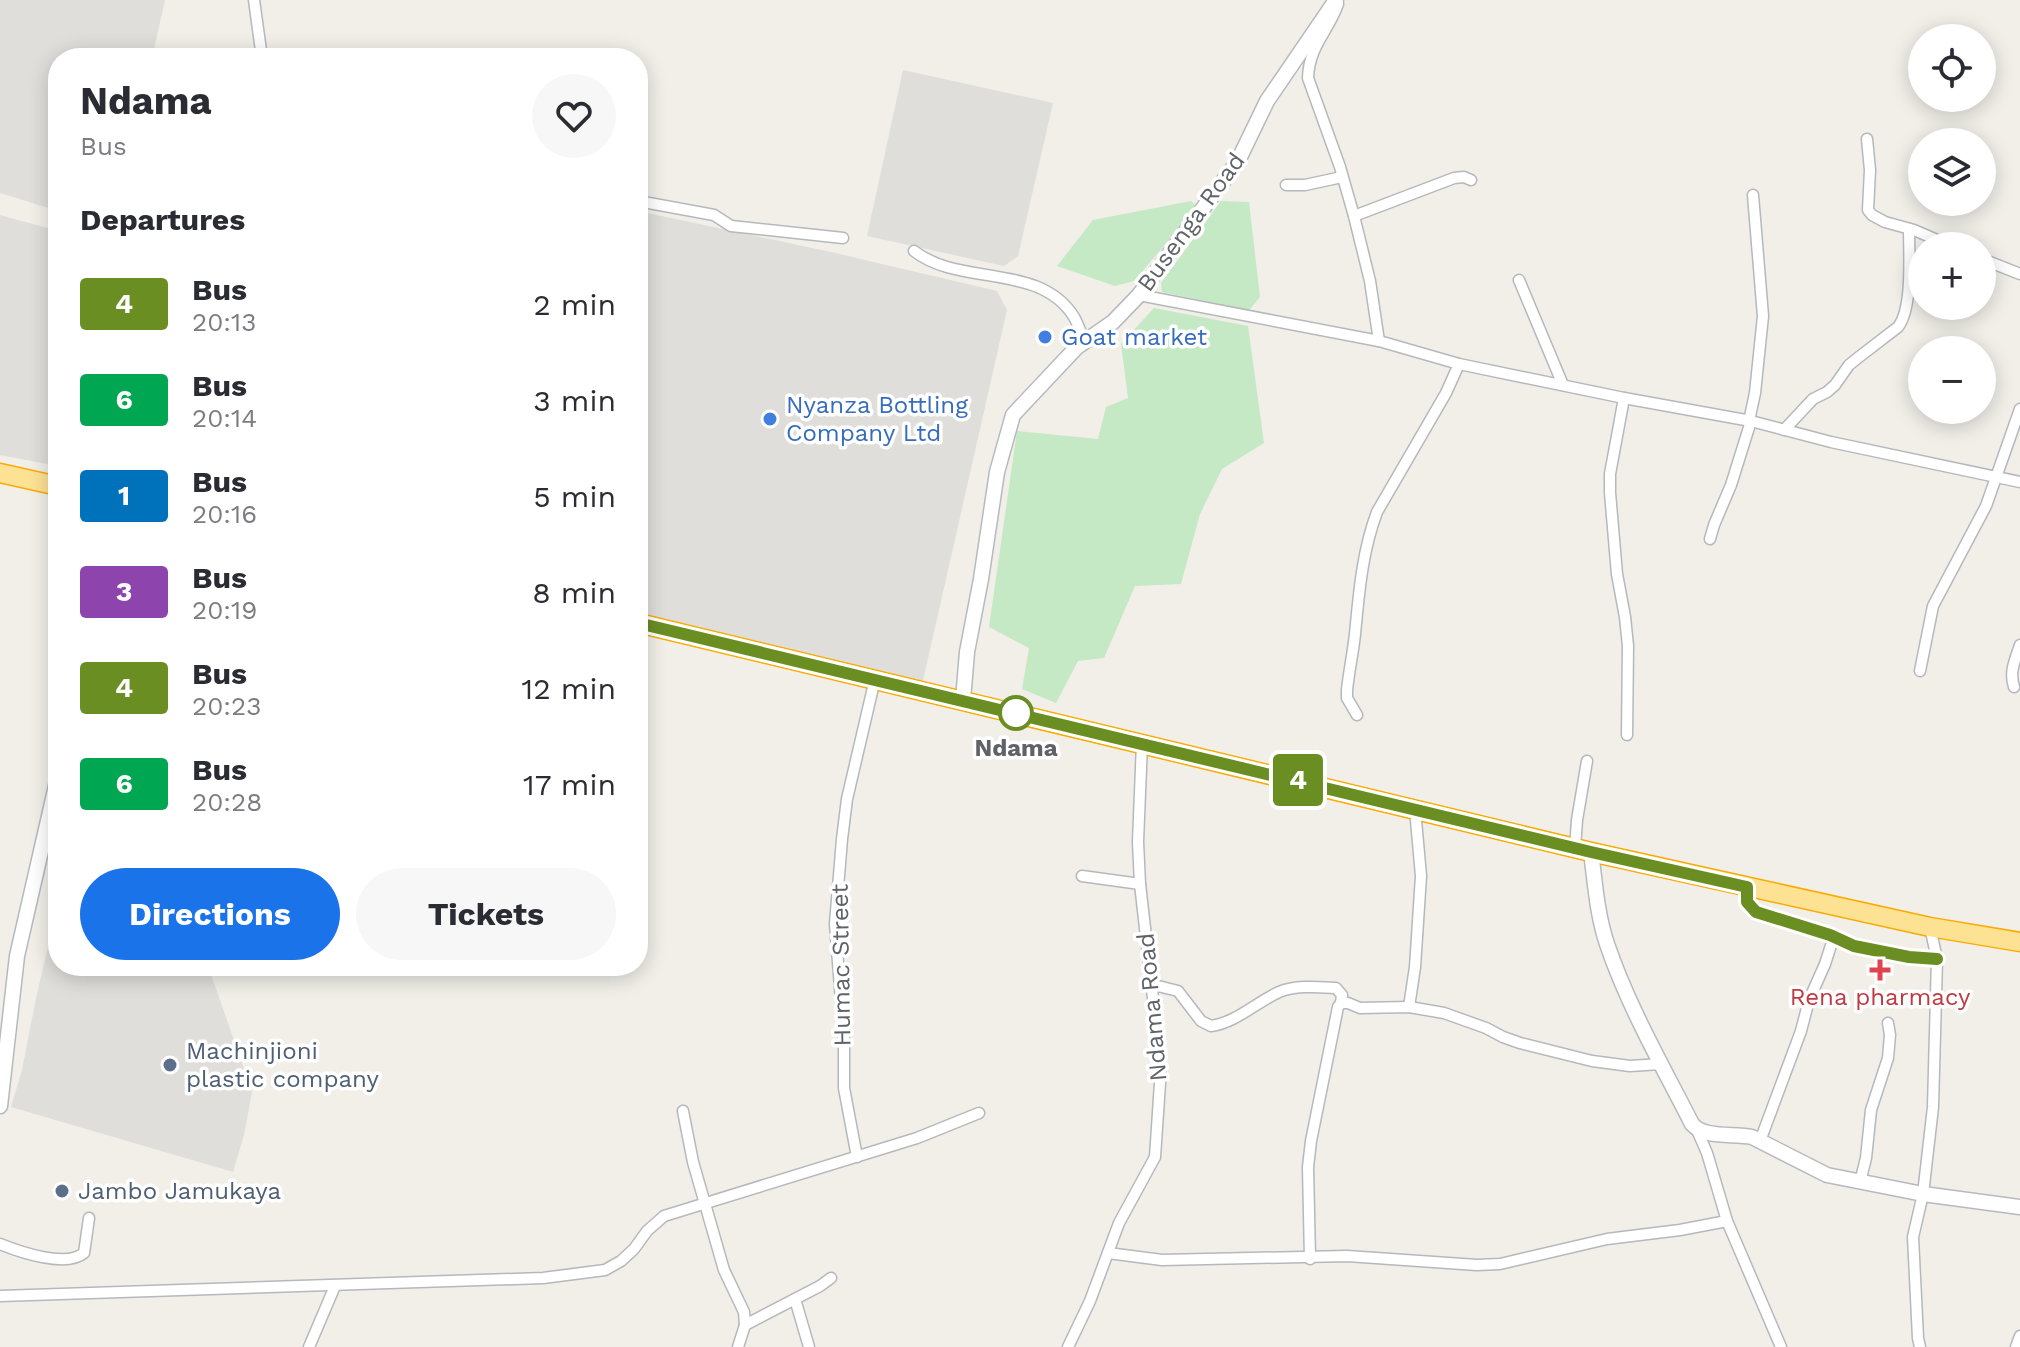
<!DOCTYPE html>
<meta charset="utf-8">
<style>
:root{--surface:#fff;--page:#f7f7f7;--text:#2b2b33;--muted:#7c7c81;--accent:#1a73e8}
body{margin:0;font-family:"Work Sans",sans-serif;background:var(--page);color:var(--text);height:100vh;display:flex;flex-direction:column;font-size:30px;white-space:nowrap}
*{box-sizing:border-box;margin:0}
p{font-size:26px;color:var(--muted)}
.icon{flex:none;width:44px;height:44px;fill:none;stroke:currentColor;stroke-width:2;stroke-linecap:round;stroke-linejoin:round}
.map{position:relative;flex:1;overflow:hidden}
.side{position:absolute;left:48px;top:48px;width:600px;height:928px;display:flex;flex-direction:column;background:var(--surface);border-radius:32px;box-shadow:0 4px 20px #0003}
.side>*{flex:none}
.badge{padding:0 16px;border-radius:6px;font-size:28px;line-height:52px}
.tools{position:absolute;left:1908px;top:24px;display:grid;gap:16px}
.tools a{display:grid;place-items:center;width:88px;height:88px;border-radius:50%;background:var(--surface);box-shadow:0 4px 20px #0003;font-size:40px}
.map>.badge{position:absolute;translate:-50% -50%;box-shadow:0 0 0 4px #fff}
h2{padding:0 32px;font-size:30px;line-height:72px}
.round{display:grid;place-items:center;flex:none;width:84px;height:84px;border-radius:42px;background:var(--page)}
.overview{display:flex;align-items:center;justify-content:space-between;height:136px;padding:0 32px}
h1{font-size:38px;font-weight:700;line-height:60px}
.primary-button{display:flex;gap:16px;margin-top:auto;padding:16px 32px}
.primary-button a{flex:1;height:92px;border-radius:48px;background:var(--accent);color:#fff;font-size:32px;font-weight:700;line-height:92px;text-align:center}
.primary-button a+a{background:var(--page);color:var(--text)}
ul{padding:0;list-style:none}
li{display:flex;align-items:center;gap:24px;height:96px;padding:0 32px}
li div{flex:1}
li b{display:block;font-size:30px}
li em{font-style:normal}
li .badge{min-width:88px;font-weight:700;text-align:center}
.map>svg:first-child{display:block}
</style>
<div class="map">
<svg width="2020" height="1347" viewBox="0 0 2020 1347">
<rect width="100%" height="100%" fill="#f1efe8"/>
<g fill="#e0deda">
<polygon points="0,0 165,0 152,58 58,58 58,211 0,193"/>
<polygon points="903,70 1053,103 1018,256 1004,266 867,236"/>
<polygon points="638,211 831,252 997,291 1007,310 922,685 638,614"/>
<polygon points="0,215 58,231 58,443 52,465 0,455"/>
<polygon points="58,904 58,966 208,966 252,1092 244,1135 233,1172 11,1107 22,1070 36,998"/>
</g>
<g fill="#c5e8c5">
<polygon points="1191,201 1197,207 1134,281 1115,286 1057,266 1093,220"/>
<polygon points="1221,201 1249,202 1260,297 1249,310 1162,292 1161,283"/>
<polygon points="1154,308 1248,326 1264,443 1222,469 1200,514 1181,584 1135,586 1104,658 1078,661 1056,703 1022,689 1029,648 989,627 1017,431 1098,439 1106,407 1128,398 1121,344"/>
</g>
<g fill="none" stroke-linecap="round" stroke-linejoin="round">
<g stroke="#b5b8bc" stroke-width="13">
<g id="street">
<polyline points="254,0 262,58"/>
<path d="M1338,4C1328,32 1309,46 1308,78L1340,167L1354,216L1370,281L1379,341"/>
<polyline points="1867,139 1870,170 1868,210 1872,215 1885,222 1914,230 1951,246"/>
<polyline points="1286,185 1305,185 1342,177"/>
<polyline points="638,201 714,215 731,226 843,238"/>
<polyline points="1354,216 1454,178 1464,177 1471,180"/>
<path d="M914,251C960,287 1040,262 1074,317C1078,324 1081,333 1084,340"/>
<polyline points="1982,259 2020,274"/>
<polyline points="1519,280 1563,385"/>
<polyline points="1139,295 1379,341 1459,364 1624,398 1751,421 1831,442 2020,482"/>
<polyline points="1624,398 1610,474 1610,493 1617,574 1625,617 1628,646 1627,735"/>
<polyline points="1749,421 1755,393 1763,316 1753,195"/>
<path d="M1784,430L1813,399L1827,392L1835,385L1849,365L1859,357L1898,327C1913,308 1909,254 1909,229"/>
<polyline points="1710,539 1714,525 1731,485 1751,421"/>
<polyline points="1920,671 1933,606 1986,506 2020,409"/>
<path d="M2014,687C2009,672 2015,660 2020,645"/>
<path d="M1357,715L1347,698V690C1349,671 1353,653 1355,634C1359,593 1362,552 1377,512L1446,393L1459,364"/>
<polyline points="1575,848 1577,820 1587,761"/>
<polyline points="1082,876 1140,884"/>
<polyline points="1747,887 1747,902 1756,912 1830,935 1854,946 1909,957 1937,959"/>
<path d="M1150,984L1178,991L1201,1021L1211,1026C1235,1023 1257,1002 1279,992C1296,985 1317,987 1336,988L1342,995L1341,1003"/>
<polyline points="1409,1007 1415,967 1421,876 1415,809"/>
<polyline points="683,1111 693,1162 724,1270 744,1312 745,1325 738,1347"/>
<polyline points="1697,1130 1707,1153 1727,1221 1781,1347"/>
<polyline points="1760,1141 1801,1031 1809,1000 1825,964 1834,936"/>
<polyline points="857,1157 844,1088 844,1039 835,924 842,839 847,799 875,679"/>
<polyline points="1860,1182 1866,1158 1871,1110 1888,1058 1890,1035 1888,1023"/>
<path d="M0,1244C20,1252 66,1268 84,1253L89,1218"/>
<polyline points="1108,1253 1162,1260 1347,1256 1477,1265 1500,1264 1607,1239 1680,1230 1727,1221"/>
<polyline points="1310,1259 1308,1167 1311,1141 1338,1007 1341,1003 1348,1003 1360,1008 1409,1007 1444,1013 1486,1028 1503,1037 1520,1043 1592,1061 1630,1066 1661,1064"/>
<polyline points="0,1296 543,1278 605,1270 621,1261 634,1249 647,1231 664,1216 917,1138 979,1113"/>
<polyline points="795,1299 809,1347"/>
<polyline points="745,1325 820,1286 831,1278"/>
<polyline points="309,1347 335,1286"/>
<polyline points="1068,1347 1090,1301 1119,1223 1155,1157 1160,1083 1160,1060 1140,884 1138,842 1142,743"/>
<polyline points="1920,1347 1918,1338 1913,1237 1923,1194 1933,1107 1937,959 1930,927"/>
<polyline points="2016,1347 2020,1336"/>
</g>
</g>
<g stroke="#b6babf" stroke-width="17">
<g id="secondary">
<polyline points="963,700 967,652 981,579 997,472 1013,415 1077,347 1113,322 1139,295 1238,161 1267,101 1336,0"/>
<path d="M1591,852C1595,883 1597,914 1607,944C1628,1006 1662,1065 1692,1124C1705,1139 1733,1133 1752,1137L1827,1175L1923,1194L2020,1207"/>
<polyline points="0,1106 17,956 58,777"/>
</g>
</g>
<g stroke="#f9ab00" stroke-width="21">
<g id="highway">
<polyline points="0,473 58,486"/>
<polyline points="638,623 1591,852 1930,927 2020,942"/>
</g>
</g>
<use href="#street" stroke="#fff" stroke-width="10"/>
<use href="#secondary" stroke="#fff" stroke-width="14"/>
<use href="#highway" stroke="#fde293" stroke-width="18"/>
</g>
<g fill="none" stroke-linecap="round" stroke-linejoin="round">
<g stroke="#fff" stroke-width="18">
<polyline id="line" points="638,623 1591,852 1747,887 1747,902 1756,912 1830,935 1854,946 1909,957 1937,959"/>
</g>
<use href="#line" stroke="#6b8e23" stroke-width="12"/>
</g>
<g fill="#3f7fe0" stroke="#fff" stroke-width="3">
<circle cx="1045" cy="337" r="8"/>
<circle cx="770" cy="419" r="8"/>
</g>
<circle fill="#fff" stroke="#6b8e23" stroke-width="4" cx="1016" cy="713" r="16"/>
<path fill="#e0444e" stroke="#fff" stroke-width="3" d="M1876 958h8v8h8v8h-8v8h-8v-8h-8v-8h8z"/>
<g fill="#5c6f8a" stroke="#fff" stroke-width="3">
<circle cx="170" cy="1065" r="8"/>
<circle cx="62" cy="1191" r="8"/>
</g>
<g text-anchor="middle" stroke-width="7" stroke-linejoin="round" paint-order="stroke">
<g font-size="24" fill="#5f6368" stroke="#fff">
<text transform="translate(1191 222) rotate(-54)" y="8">Busenga Road</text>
<text transform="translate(841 965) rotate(-91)" y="8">Humac Street</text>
<text transform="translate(1152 1007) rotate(-95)" y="8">Ndama Road</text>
</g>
<g font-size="24" fill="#366cbe" stroke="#fff" text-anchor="start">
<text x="1061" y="345">Goat market</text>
<text x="786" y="413">Nyanza Bottling<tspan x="786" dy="28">Company Ltd</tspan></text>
</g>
<g font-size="24" font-weight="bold" fill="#5f6368" stroke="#fff">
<text x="1016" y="756">Ndama</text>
</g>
<g font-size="24" fill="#be3a42" stroke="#fff">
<text x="1880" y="1005">Rena pharmacy</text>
</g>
<g font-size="24" fill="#4e5e75" stroke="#fff" text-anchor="start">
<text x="186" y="1059">Machinjioni<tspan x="186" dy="28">plastic company</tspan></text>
<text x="78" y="1199">Jambo Jamukaya</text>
</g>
</g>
</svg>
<div class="tools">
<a><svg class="icon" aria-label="locate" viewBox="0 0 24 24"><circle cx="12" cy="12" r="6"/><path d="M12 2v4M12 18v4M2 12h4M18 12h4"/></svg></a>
<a><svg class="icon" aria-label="layers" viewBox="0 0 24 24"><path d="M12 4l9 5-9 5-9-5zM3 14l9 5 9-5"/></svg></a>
<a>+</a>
<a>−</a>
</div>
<b class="badge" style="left:1298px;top:780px;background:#6b8e23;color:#fff">4</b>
<section class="side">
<div class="overview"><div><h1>Ndama</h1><p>Bus</p></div><a class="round"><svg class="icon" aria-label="heart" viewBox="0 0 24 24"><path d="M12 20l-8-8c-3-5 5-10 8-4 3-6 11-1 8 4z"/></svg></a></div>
<h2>Departures</h2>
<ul>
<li><span class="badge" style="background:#6b8e23;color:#fff">4</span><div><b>Bus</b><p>20:13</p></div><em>2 min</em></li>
<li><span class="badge" style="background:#00a651;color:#fff">6</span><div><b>Bus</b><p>20:14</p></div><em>3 min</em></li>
<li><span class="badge" style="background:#0072bc;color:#fff">1</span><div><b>Bus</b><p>20:16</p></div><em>5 min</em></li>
<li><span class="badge" style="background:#8e44ad;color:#fff">3</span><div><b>Bus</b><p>20:19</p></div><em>8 min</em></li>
<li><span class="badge" style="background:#6b8e23;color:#fff">4</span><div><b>Bus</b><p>20:23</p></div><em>12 min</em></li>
<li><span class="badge" style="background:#00a651;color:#fff">6</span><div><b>Bus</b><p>20:28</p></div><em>17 min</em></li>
</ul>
<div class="primary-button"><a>Directions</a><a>Tickets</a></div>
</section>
</div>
